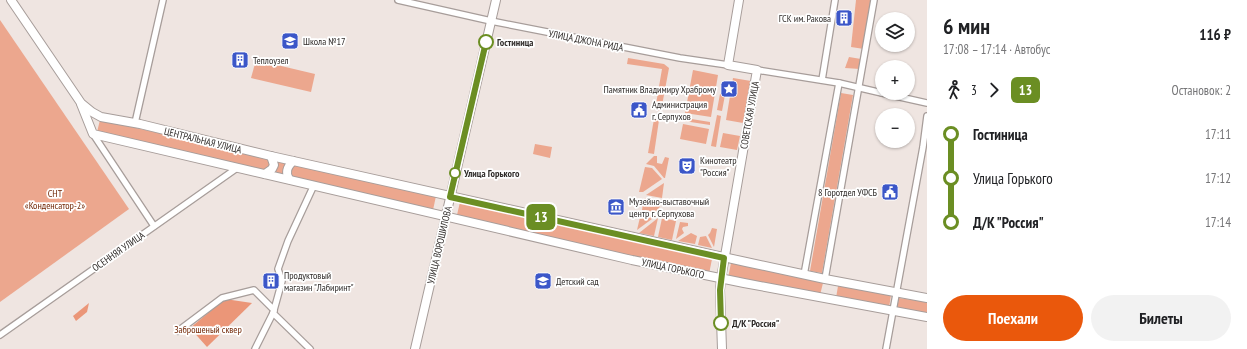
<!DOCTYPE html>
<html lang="ru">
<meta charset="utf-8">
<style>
:root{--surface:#fff;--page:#f2f2f2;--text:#202124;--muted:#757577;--accent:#ea580c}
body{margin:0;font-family:"PT Sans Narrow",sans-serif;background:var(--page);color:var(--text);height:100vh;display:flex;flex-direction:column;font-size:15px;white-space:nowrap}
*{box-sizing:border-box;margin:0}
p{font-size:13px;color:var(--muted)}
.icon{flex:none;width:22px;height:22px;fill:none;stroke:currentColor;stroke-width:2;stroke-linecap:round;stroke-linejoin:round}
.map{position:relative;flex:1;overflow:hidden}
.side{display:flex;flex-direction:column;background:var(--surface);width:320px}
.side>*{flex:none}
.badge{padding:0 8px;border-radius:6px;font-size:14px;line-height:26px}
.tools{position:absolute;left:875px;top:12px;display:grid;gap:8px}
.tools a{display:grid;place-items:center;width:40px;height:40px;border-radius:50%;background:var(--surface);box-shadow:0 1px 3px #0004;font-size:20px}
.map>.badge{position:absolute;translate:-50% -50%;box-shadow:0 0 0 2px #fff}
.legs{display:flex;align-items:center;gap:6px;height:44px;padding:0 16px;font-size:13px}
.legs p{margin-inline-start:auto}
.summary{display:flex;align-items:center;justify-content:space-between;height:68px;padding:0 16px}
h1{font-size:22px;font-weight:800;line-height:30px}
.button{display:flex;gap:8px;margin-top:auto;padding:8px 16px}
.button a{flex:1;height:46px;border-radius:24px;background:var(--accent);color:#fff;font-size:16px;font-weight:800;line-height:46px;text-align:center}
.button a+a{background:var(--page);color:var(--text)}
ul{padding:0 16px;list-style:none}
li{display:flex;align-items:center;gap:14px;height:44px;font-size:15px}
li i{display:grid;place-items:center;width:6px;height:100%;margin:0 5px;background:currentColor}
li i::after{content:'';width:10px;height:10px;margin:-5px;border:3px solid;border-radius:50%;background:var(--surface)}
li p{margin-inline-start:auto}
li:first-child i{background:linear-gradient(#0000 50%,currentColor 0)}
li:last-child i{background:linear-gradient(currentColor 50%,#0000 0)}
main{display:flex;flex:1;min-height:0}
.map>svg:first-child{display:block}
</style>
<main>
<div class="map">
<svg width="927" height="349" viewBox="0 0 927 349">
<rect width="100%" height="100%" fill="#efe5e1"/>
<g fill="#eca78e">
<polygon points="856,0 872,0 864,49 851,47"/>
<polygon points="0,20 129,209 0,302"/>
<polygon points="849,57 861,59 860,69 845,68"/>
<polygon points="628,58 664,64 669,68 661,111 655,110 662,69 627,64"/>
<polygon points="256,60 315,74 311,92 251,78"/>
<polygon points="693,70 718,75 711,117 685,113"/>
<polygon points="733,78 751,81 743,123 726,120"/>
<polygon points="841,93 853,95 822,273 810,271"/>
<polygon points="720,94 725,95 722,111 717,110"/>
<polygon points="717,115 721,116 716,147 711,146"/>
<polygon points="685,118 710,122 710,125 684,121"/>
<polygon points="654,119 659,120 654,154 648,153"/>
<polygon points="100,120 267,157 271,165 268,169 263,170 97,132"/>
<polygon points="683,124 709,129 706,144 680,139"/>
<polygon points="723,133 740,136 737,150 720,147"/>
<polygon points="535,144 552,147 550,158 533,154"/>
<polygon points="654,156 657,156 657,163 662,164 665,157 669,158 665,178 664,178 654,166 646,164"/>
<polygon points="275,159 289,162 285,176 271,172"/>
<polygon points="296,164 436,196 433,210 293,178 290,175 292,166"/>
<polygon points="645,167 652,168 662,179 643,192 639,192"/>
<polygon points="664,183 662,198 646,195"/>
<polygon points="644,198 661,201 658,213 642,210"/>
<polygon points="460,202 712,259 709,274 457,215"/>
<polygon points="641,213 656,216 637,230"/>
<polygon points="658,218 654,236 639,233"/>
<polygon points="662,218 676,221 672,240 658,237"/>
<polygon points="680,222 688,223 688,226 683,227 682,229 684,233 676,239"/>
<polygon points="712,228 717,229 714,247 708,235 710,233"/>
<polygon points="691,233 697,236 695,244 678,241"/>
<polygon points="706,236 712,248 698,245 700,237"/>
<polygon points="731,263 823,283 820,295 728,278"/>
<polygon points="838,286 891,295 889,308 836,298"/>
<polygon points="899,298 927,302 927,314 897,309"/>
</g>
<g fill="#eb9678">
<polygon points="225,299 252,303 207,347 190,328"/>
<polygon points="89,303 87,312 76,321 73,316"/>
</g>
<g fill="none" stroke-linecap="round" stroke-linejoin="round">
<g stroke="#a79d9a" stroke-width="8">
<g id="street">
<polyline points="398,0 491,21 680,58 728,65"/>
<polyline points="757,70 839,83 882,93"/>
<polyline points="822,80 835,0"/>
<polyline points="882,93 927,103"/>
<polyline points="135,123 163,0"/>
<polyline points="93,134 154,226"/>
<polyline points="804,275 839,83"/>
<polyline points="825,279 874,0"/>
<polyline points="273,313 310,349"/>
<polyline points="178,331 222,298 254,290 274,310 282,281 278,269 288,241 314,185"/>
<polyline points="0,335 237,168"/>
<polyline points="255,349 274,311"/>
<polyline points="886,349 923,147 927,116"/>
</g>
</g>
<g stroke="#a79d9a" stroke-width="10">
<g id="secondary">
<polyline points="11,0 81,103 92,112 101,117 140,124 271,156 746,262 825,279 927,298"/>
<polyline points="81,104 93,134 632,260 744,283 927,317"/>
<polyline points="265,174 272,169 274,165 271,156"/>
<path d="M289,179C285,172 287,167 293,161"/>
<polyline points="415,349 496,0"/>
<polyline points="722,349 720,290 721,279 757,70 728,65 739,0"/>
</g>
</g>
<use href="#street" stroke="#fff" stroke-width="5.5"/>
<use href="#secondary" stroke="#fff" stroke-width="8"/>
</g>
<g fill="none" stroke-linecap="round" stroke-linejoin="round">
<g stroke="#fff" stroke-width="9">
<polyline id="line-1" points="486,42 450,197 724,258 720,290 721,323"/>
</g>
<use href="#line-1" stroke="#6b8e23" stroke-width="6"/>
</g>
<defs>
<g id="building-square" transform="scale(0.9)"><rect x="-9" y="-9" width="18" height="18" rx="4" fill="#3b56c8" stroke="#fff"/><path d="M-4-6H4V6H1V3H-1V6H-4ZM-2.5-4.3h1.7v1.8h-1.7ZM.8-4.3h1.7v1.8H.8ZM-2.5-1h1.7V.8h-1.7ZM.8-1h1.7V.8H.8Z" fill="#fff"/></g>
<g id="school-square" transform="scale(0.9)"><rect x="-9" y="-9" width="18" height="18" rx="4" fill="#3b56c8" stroke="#fff"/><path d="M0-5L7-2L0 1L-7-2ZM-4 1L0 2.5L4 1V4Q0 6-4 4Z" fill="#fff"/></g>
<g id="sight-square" transform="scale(0.9)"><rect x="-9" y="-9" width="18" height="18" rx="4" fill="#3b56c8" stroke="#fff"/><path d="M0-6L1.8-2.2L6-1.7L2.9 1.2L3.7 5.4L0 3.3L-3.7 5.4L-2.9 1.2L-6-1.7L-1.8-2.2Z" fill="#fff"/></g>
<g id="civic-square" transform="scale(0.9)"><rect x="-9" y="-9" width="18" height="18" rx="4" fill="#3b56c8" stroke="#fff"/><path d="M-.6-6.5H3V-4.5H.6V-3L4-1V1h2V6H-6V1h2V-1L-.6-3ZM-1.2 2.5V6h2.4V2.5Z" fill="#fff"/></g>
<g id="theatre-square" transform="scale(0.9)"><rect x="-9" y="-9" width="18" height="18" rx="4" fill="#3b56c8" stroke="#fff"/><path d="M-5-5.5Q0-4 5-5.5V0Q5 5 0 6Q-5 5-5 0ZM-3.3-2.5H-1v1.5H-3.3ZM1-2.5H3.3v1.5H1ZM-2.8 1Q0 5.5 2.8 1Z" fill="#fff"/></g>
<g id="museum-square" transform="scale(0.9)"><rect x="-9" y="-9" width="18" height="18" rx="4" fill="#3b56c8" stroke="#fff"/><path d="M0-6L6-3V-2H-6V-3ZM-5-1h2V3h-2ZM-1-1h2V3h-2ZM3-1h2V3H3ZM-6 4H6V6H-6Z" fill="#fff"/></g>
</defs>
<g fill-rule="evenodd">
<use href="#building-square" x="844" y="18"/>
<use href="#school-square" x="290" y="41"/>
<use href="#building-square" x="240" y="60"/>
<use href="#sight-square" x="729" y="89"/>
<use href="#civic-square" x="639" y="110"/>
<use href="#theatre-square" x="687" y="166"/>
<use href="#civic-square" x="890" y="192"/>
<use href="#museum-square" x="616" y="207"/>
<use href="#building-square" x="271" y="281"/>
<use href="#school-square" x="543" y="281"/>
</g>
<g fill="#fff" stroke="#6b8e23" stroke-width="2">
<circle cx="486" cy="42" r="7"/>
<circle cx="455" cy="173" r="5"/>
<circle cx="721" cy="323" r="7"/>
</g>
<g text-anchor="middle" stroke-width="3.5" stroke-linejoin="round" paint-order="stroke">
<g font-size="10" fill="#302c2a" stroke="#fff" text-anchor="start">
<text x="831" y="22" text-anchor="end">ГСК им. Ракова</text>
<text x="303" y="45">Школа №17</text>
<text x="253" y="64">Теплоузел</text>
<text x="716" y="93" text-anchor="end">Памятник Владимиру Храброму</text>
<text x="652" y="108">Администрация<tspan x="652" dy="12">г. Серпухов</tspan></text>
<text x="700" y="164">Кинотеатр<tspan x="700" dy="12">"Россия"</tspan></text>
<text x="877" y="196" text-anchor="end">8 Горотдел УФСБ</text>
<text x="629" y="205">Музейно-выставочный<tspan x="629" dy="12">центр г. Серпухова</tspan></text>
<text x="284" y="279">Продуктовый<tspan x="284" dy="12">магазин "Лабиринт"</tspan></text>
<text x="556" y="285">Детский сад</text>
</g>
<g font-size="10" fill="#302c2a" stroke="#fff">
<text transform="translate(586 40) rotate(11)" y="4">УЛИЦА ДЖОНА РИДА</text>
<text transform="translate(749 115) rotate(-80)" y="4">СОВЕТСКАЯ УЛИЦА</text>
<text transform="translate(203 140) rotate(14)" y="4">ЦЕНТРАЛЬНАЯ УЛИЦА</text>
<text transform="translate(439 245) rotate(-77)" y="4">УЛИЦА ВОРОШИЛОВА</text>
<text transform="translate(118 251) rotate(-35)" y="4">ОСЕННЯЯ УЛИЦА</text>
<text transform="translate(673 268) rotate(12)" y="4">УЛИЦА ГОРЬКОГО</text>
</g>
<g font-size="10" font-weight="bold" fill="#302c2a" stroke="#fff" text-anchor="start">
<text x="497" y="46">Гостиница</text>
<text x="464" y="177">Улица Горького</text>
<text x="732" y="327">Д/К "Россия"</text>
</g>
<g font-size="10" fill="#722807" stroke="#fff">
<text x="55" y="197">СНТ<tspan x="55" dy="12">«Конденсатор-2»</tspan></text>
<text x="208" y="333">Заброшеный сквер</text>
</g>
</g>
</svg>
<div class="tools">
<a><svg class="icon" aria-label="layers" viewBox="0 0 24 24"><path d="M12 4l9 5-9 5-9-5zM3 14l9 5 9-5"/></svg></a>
<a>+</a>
<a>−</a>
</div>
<b class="badge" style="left:541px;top:217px;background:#6b8e23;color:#fff">13</b>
</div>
<section class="side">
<div class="summary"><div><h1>6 мин</h1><p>17:08 – 17:14 · Автобус</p></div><b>116 ₽</b></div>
<div class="legs"><svg class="icon" aria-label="walk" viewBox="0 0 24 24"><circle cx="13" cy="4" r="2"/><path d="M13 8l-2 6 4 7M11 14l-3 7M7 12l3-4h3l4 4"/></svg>3<svg class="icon" aria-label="forward" viewBox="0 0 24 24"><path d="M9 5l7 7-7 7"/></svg><b class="badge" style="background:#6b8e23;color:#fff">13</b><p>Остановок: 2</p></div>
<ul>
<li><i style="color:#6b8e23"></i><b>Гостиница</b><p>17:11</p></li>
<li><i style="color:#6b8e23"></i><span>Улица Горького</span><p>17:12</p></li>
<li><i style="color:#6b8e23"></i><b>Д/К &quot;Россия&quot;</b><p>17:14</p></li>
</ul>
<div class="button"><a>Поехали</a><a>Билеты</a></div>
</section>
</main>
